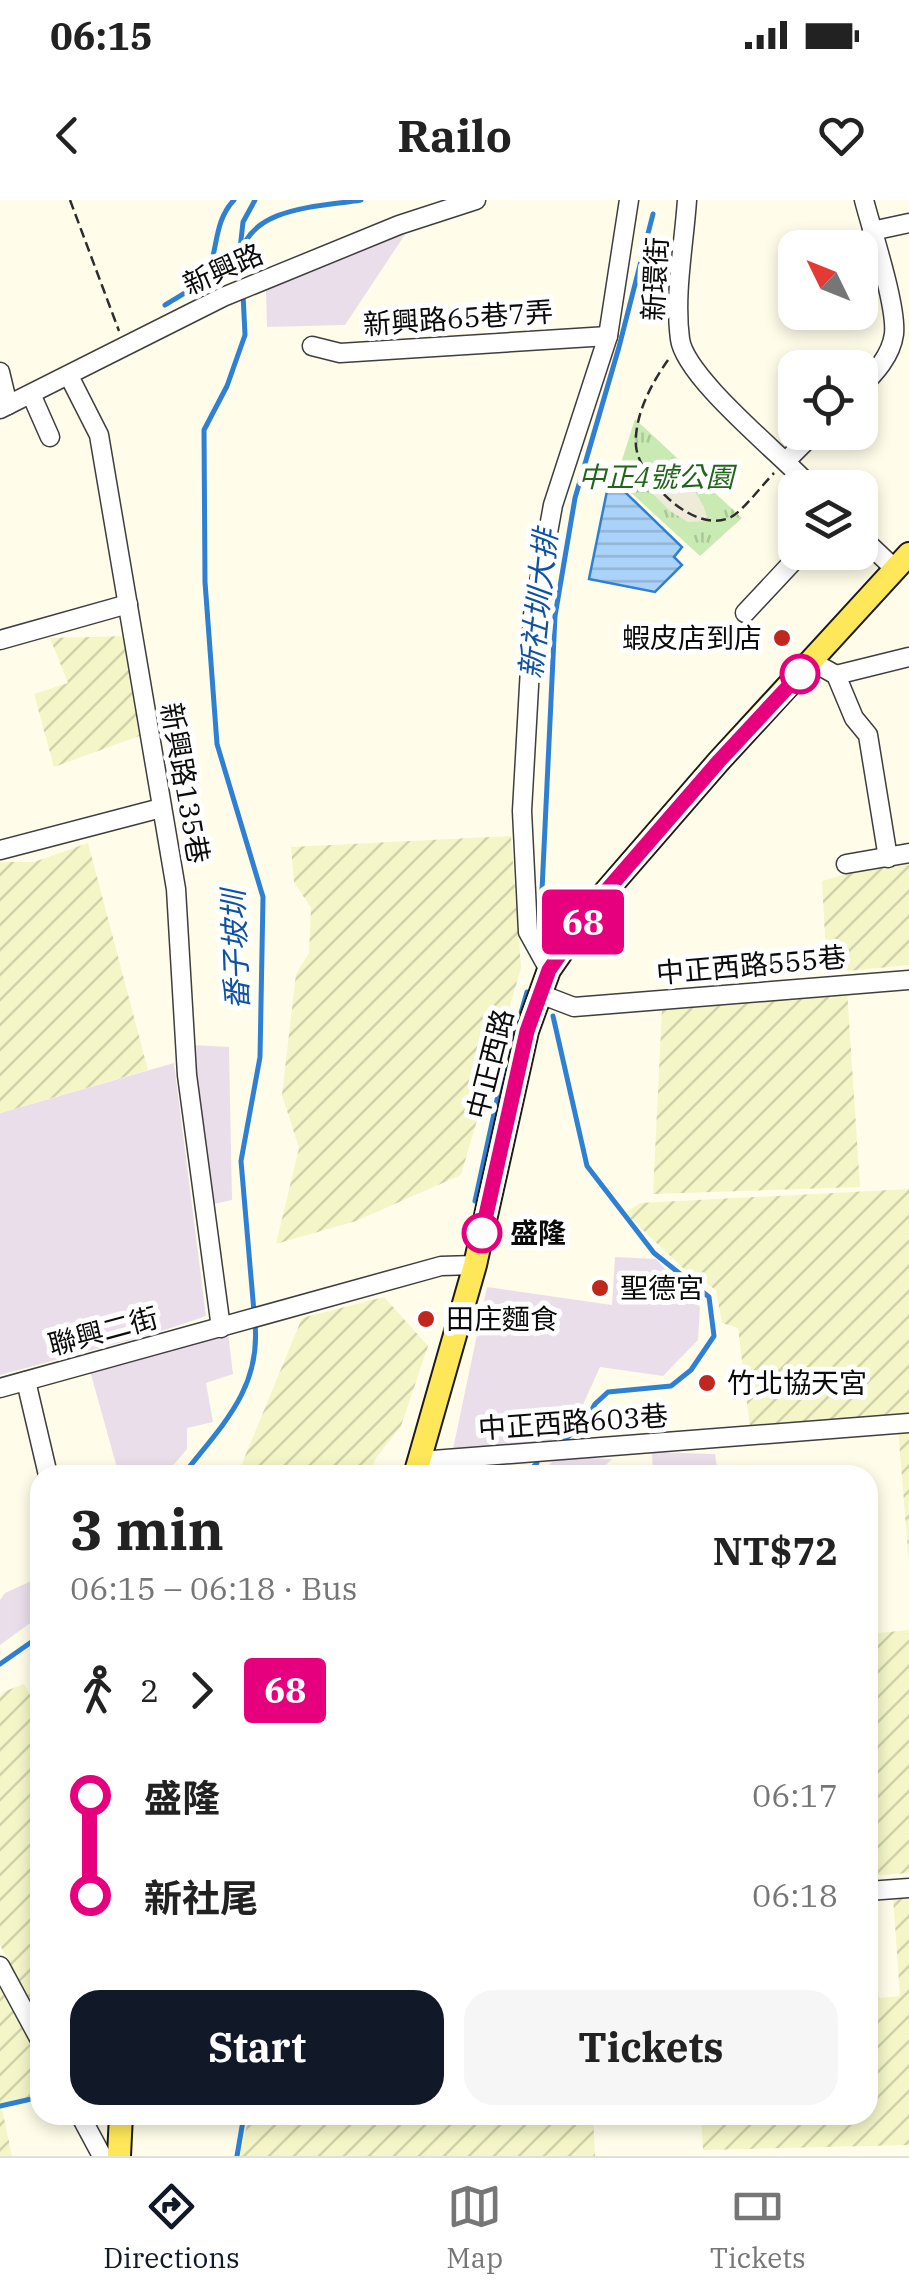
<!DOCTYPE html>
<meta charset="utf-8">
<style>
:root{--surface:#fff;--page:#f6f6f6;--text:#222;--muted:#767676;--line:#e0e0e0;--accent:#111827}
body{margin:0;font-family:"IBM Plex Serif","Noto Sans TC",serif;background:var(--page);color:var(--text);height:100vh;display:flex;flex-direction:column;font-size:38px;white-space:nowrap}
*{box-sizing:border-box;margin:0}
p{font-size:32px;color:var(--muted)}
.icon{flex:none;width:55px;height:55px;fill:none;stroke:currentColor;stroke-width:2;stroke-linecap:round;stroke-linejoin:round}
.map{position:relative;flex:1;overflow:hidden}
.panel{position:absolute;left:30px;top:1265px;width:848px;height:660px;display:flex;flex-direction:column;background:var(--surface);border-radius:30px;box-shadow:0 5px 15px #0003}
.panel>*{flex:none}
.badge{padding:0 20px;border-radius:8px;font-size:35px;line-height:65px}
.needle{width:65px;rotate:313deg}
.fabs{position:absolute;left:778px;top:30px;display:grid;gap:20px}
.fabs a{display:grid;place-items:center;width:100px;height:100px;border-radius:20px;background:var(--surface);box-shadow:0 5px 15px #0003;font-size:50px}
.map>.badge{position:absolute;translate:-50% -50%;box-shadow:0 0 0 5px #fff}
.legs{display:flex;align-items:center;gap:15px;height:110px;padding:0 40px;font-size:32px}
.legs p{margin-inline-start:auto}
.head{display:flex;align-items:center;justify-content:space-between;height:170px;padding:0 40px}
h1{font-size:55px;font-weight:700;line-height:75px}
.button{display:flex;gap:20px;margin-top:auto;padding:20px 40px}
.button a{flex:1;height:115px;border-radius:30px;background:var(--accent);color:#fff;font-size:40px;font-weight:700;line-height:115px;text-align:center}
.button a+a{background:var(--page);color:var(--text)}
ul{padding:0 40px;list-style:none}
li{display:flex;align-items:center;gap:35px;height:100px;font-size:38px}
li i{display:grid;place-items:center;width:15px;height:100%;margin:0 12px;background:currentColor}
li i::after{content:'';width:25px;height:25px;margin:-12px;border:8px solid;border-radius:50%;background:var(--surface)}
li p{margin-inline-start:auto}
li:first-child i{background:linear-gradient(#0000 50%,currentColor 0)}
li:last-child i{background:linear-gradient(currentColor 50%,#0000 0)}
.status{display:flex;justify-content:space-between;align-items:center;height:70px;padding:0 50px;background:var(--surface);direction:ltr}
.status svg{height:28px;fill:currentColor}
header{display:flex;justify-content:space-between;align-items:center;height:130px;padding:0 40px;background:var(--surface);font-size:45px;font-weight:700}
.tab-bar{display:flex;justify-content:space-around;align-items:center;height:140px;border-top:2px solid var(--line);background:var(--surface);font-size:28px;color:var(--muted)}
.tab-bar a{display:grid;justify-items:center;gap:5px}
.tab-bar .current{color:var(--accent)}
.map>svg:first-child{display:block}
</style>
<div class="status"><b>06:15</b><svg viewBox="0 0 49 12"><path d="M0 12V9h3v3zM5 12V6h3v6zM10 12V3h3v9zM15 12V0h3v12zM26 1h20v11H26zM47 4h2v5h-2z"/></svg></div>
<header><svg class="icon" aria-label="back" viewBox="0 0 24 24"><path d="M15 5l-7 7 7 7"/></svg>Railo<svg class="icon" aria-label="heart" viewBox="0 0 24 24"><path d="M12 20l-8-8c-3-5 5-10 8-4 3-6 11-1 8 4z"/></svg></header>
<div class="map">
<svg width="909" height="1956" viewBox="0 0 909 1956">
<defs>
<pattern id="farmland-furrows" width="10" height="10" patternUnits="userSpaceOnUse" patternTransform="scale(2.5)"><rect width="10" height="10" fill="#f4f6c8"/><path d="M-1 1l2-2M0 10L10 0M9 11l2-2" fill="none" stroke="#d0d2aa"/></pattern>
<pattern id="grass-tufts" width="24" height="20" patternUnits="userSpaceOnUse" patternTransform="scale(2.5)"><rect width="24" height="20" fill="#c9eab2"/><path d="M3 7l-1-3M5 7V3M7 7l1-3M15 17l-1-3M17 17v-4M19 17l1-3" fill="none" stroke="#abc798"/></pattern>
<pattern id="water-rules" width="6" height="5" patternUnits="userSpaceOnUse" patternTransform="scale(2.5)"><rect width="6" height="5" fill="#abd3f9"/><path d="M0 2.5h6" fill="none" stroke="#92b4d4"/></pattern>
</defs>
<rect width="100%" height="100%" fill="#fffde9"/>
<g fill="#ebdeeb">
<polygon points="408,30 345,125 267,127 266,90"/>
<polygon points="193,845 229,847 232,1000 214,1004"/>
<polygon points="174,863 206,1116 156,1133 0,1175 0,913"/>
<polygon points="615,1057 656,1059 700,1107 698,1140 663,1176 600,1167 581,1209 549,1243 453,1249 487,1087 612,1105"/>
<polygon points="228,1132 233,1174 206,1183 213,1222 187,1228 187,1249 165,1275 119,1275 90,1171"/>
<polygon points="652,1252 715,1254 718,1275 653,1275"/>
<polygon points="557,1256 612,1259 595,1275 541,1275"/>
<polygon points="40,1377 40,1416 0,1445 0,1400 5,1393"/>
</g>
<g fill="url(#farmland-furrows)">
<polygon points="130,436 142,535 54,567 34,494 68,483 50,438"/>
<polygon points="511,636 521,768 461,975 356,1021 276,1044 299,948 282,895 296,774 309,753 311,708 294,682 291,647"/>
<polygon points="88,643 148,870 0,913 0,662 34,662"/>
<polygon points="909,655 909,765 827,773 822,681"/>
<polygon points="847,790 860,987 653,994 662,810"/>
<polygon points="909,989 909,1217 750,1227 738,1128 722,1123 716,1090 683,1068 625,1013 640,1003"/>
<polygon points="384,1097 428,1146 401,1226 376,1258 369,1275 234,1275 239,1271 302,1118"/>
<polygon points="909,1227 909,1364 898,1228"/>
<polygon points="909,1430 909,1673 868,1676 868,1434"/>
<polygon points="24,1484 40,1513 40,1817 0,1745 0,1497 3,1492"/>
<polygon points="909,1695 909,1945 703,1950 701,1915 868,1915 868,1799 900,1796 893,1697"/>
<polygon points="0,1782 40,1859 40,1894 1,1904 12,1956 0,1956"/>
<polygon points="249,1915 419,1915 420,1924 448,1922 448,1915 593,1915 595,1956 240,1956"/>
</g>
<polygon fill="url(#grass-tufts)" points="635,219 742,318 700,356 616,279"/>
<polygon fill="#eeebd9" points="643,262 676,272 693,288 704,307 708,321 688,322 670,311 653,294 643,278"/>
<polygon fill="url(#water-rules)" stroke="#2f80d2" stroke-width="2.5" points="608,286 624,291 682,347 674,357 682,365 655,392 589,379"/>
<g fill="none" stroke-linecap="round" stroke-linejoin="round">
<g stroke="#2f80d2" stroke-width="5">
<polyline points="240,49 243,22 255,0"/>
<path d="M240,57C249,6 320,7 361,0"/>
<polyline points="243,94 245,135 227,186 204,230 205,382 217,544 263,697 260,857 241,961 254,1112"/>
<path d="M165,105C177,97 197,88 205,76C219,55 212,23 234,0"/>
<polyline points="542,690 555,416 575,298 619,147 653,14"/>
<polyline points="553,816 587,966 654,1053 709,1097 714,1136 691,1170 671,1186 608,1192 595,1204 584,1225 565,1239"/>
<polyline points="475,1001 500,886 527,792"/>
<path d="M183,1275C221,1226 261,1190 255,1123"/>
<polyline points="525,1275 537,1263"/>
<polyline points="0,1464 40,1436"/>
<polyline points="0,1906 40,1897"/>
<polyline points="237,1956 244,1915"/>
</g>
<g stroke="#3e3e3e" stroke-width="21">
<g id="minor">
<path d="M687,0C684,45 674,94 680,139C685,178 782,255 812,288"/>
<polyline points="872,31 909,23"/>
<polyline points="312,146 340,153 608,136"/>
<polyline points="0,172 8,205"/>
<polyline points="69,176 99,235 176,689 187,875 221,1128"/>
<path d="M860,188C875,173 891,156 894,134C897,106 872,31 864,0"/>
<polyline points="31,194 50,237"/>
<polyline points="0,209 223,97 399,25 476,0"/>
<polyline points="787,260 815,232"/>
<polyline points="860,336 895,369"/>
<polyline points="745,413 802,352"/>
<polyline points="0,440 128,404"/>
<polyline points="811,461 836,475 854,518 868,535 888,658"/>
<polyline points="836,475 909,457"/>
<polyline points="0,650 161,608"/>
<polyline points="846,664 909,653"/>
<polyline points="549,770 528,732 522,611 533,415 553,305 608,136 629,0"/>
<polyline points="540,794 574,807 909,780"/>
<polyline points="26,1181 48,1275"/>
<polyline points="0,1188 441,1066 475,1065"/>
<polyline points="420,1261 909,1223"/>
<polyline points="868,1691 909,1688"/>
<polyline points="0,1766 40,1840"/>
<polyline points="80,1915 102,1956"/>
</g>
</g>
<g stroke="#1c1c1c" stroke-width="26">
<g id="major">
<polyline points="415,1275 475,1065 527,831 549,770 594,705 719,561 909,354"/>
<polyline points="119,1956 121,1915"/>
</g>
</g>
<g stroke="#2d2d2d" stroke-width="2.5" stroke-dasharray="10 5" stroke-linecap="butt">
<polyline points="70,0 119,131"/>
<path d="M668,160C651,184 634,216 636,246C639,279 695,336 731,317C743,311 763,284 774,273"/>
</g>
<use href="#minor" stroke="#fff" stroke-width="18"/>
<use href="#major" stroke="#fee859" stroke-width="22"/>
</g>
<g fill="none" stroke-linecap="round" stroke-linejoin="round">
<g stroke="#fff" stroke-width="22">
<polyline id="line-1" points="482,1033 527,831 549,770 594,705 719,561 800,474"/>
</g>
<use href="#line-1" stroke="#e6007e" stroke-width="15"/>
</g>
<g fill="#c0281e" stroke="#fff" stroke-width="4">
<circle cx="782" cy="438" r="10"/>
<circle cx="600" cy="1088" r="10"/>
<circle cx="426" cy="1119" r="10"/>
<circle cx="707" cy="1183" r="10"/>
</g>
<g fill="#fff" stroke="#e6007e" stroke-width="5">
<circle cx="800" cy="474" r="18"/>
<circle cx="482" cy="1033" r="18"/>
</g>
<g text-anchor="middle" stroke-width="10" stroke-linejoin="round" paint-order="stroke">
<g font-size="28" fill="#0b0b0b" stroke="#fff">
<text transform="translate(223 69) rotate(-24)" y="10">新興路</text>
<text transform="translate(655 79) rotate(-87)" y="10">新環街</text>
<text transform="translate(458 118) rotate(-4)" y="10">新興路65巷7弄</text>
<text transform="translate(185 583) rotate(80)" y="10">新興路135巷</text>
<text transform="translate(751 765) rotate(-5)" y="10">中正西路555巷</text>
<text transform="translate(490 864) rotate(-76)" y="10">中正西路</text>
<text transform="translate(103 1131) rotate(-15)" y="10">聯興二街</text>
<text transform="translate(573 1222) rotate(-4)" y="10">中正西路603巷</text>
</g>
<g font-size="28" font-style="italic" fill="#21641a" stroke="#fff">
<text x="656" y="287">中正4號公園</text>
</g>
<g font-size="28" fill="#0b0b0b" stroke="#fff" text-anchor="start">
<text x="762" y="448" text-anchor="end">蝦皮店到店</text>
<text x="620" y="1098">聖德宮</text>
<text x="446" y="1129">田庄麵食</text>
<text x="727" y="1193">竹北協天宮</text>
</g>
<g font-size="28" font-weight="bold" fill="#0b0b0b" stroke="#fff" text-anchor="start">
<text x="510" y="1043">盛隆</text>
</g>
<g font-size="30" font-style="italic" fill="#1052a1" stroke="#fff">
<text transform="translate(539 404) rotate(-84)" y="10">新社圳大排</text>
<text transform="translate(236 750) rotate(-92)" y="10">番子坡圳</text>
</g>
</g>
</svg>
<div class="fabs">
<a><svg class="needle" viewBox="-14 -14 28 28"><path d="M0-13l5 13h-10z" fill="#e53935"/><path d="M0 13l5-13h-10z" fill="#767676"/></svg></a>
<a><svg class="icon" aria-label="locate" viewBox="0 0 24 24"><circle cx="12" cy="12" r="6"/><path d="M12 2v4M12 18v4M2 12h4M18 12h4"/></svg></a>
<a><svg class="icon" aria-label="layers" viewBox="0 0 24 24"><path d="M12 4l9 5-9 5-9-5zM3 14l9 5 9-5"/></svg></a>
</div>
<b class="badge" style="left:583px;top:722px;background:#e6007e;color:#fff">68</b>
<section class="panel">
<div class="head"><div><h1>3 min</h1><p>06:15 – 06:18 · Bus</p></div><b>NT$72</b></div>
<div class="legs"><svg class="icon" aria-label="walk" viewBox="0 0 24 24"><circle cx="13" cy="4" r="2"/><path d="M13 8l-2 6 4 7M11 14l-3 7M7 12l3-4h3l4 4"/></svg>2<svg class="icon" aria-label="forward" viewBox="0 0 24 24"><path d="M9 5l7 7-7 7"/></svg><b class="badge" style="background:#e6007e;color:#fff">68</b></div>
<ul>
<li><i style="color:#e6007e"></i><b>盛隆</b><p>06:17</p></li>
<li><i style="color:#e6007e"></i><b>新社尾</b><p>06:18</p></li>
</ul>
<div class="button"><a>Start</a><a>Tickets</a></div>
</section>
</div>
<nav class="tab-bar">
<a class="current"><svg class="icon" aria-label="directions" viewBox="0 0 24 24"><path d="M12 3l9 9-9 9-9-9zM9 14v-3h6M13 9l2 2-2 2"/></svg>Directions</a>
<a><svg class="icon" aria-label="map" viewBox="0 0 24 24"><path d="M3 6l6-2 6 2 6-2v14l-6 2-6-2-6 2zM9 4v14M15 6v14"/></svg>Map</a>
<a><svg class="icon" aria-label="tickets" viewBox="0 0 24 24"><path d="M3 7h18v10H3zM15 7v10"/></svg>Tickets</a>
</nav>
